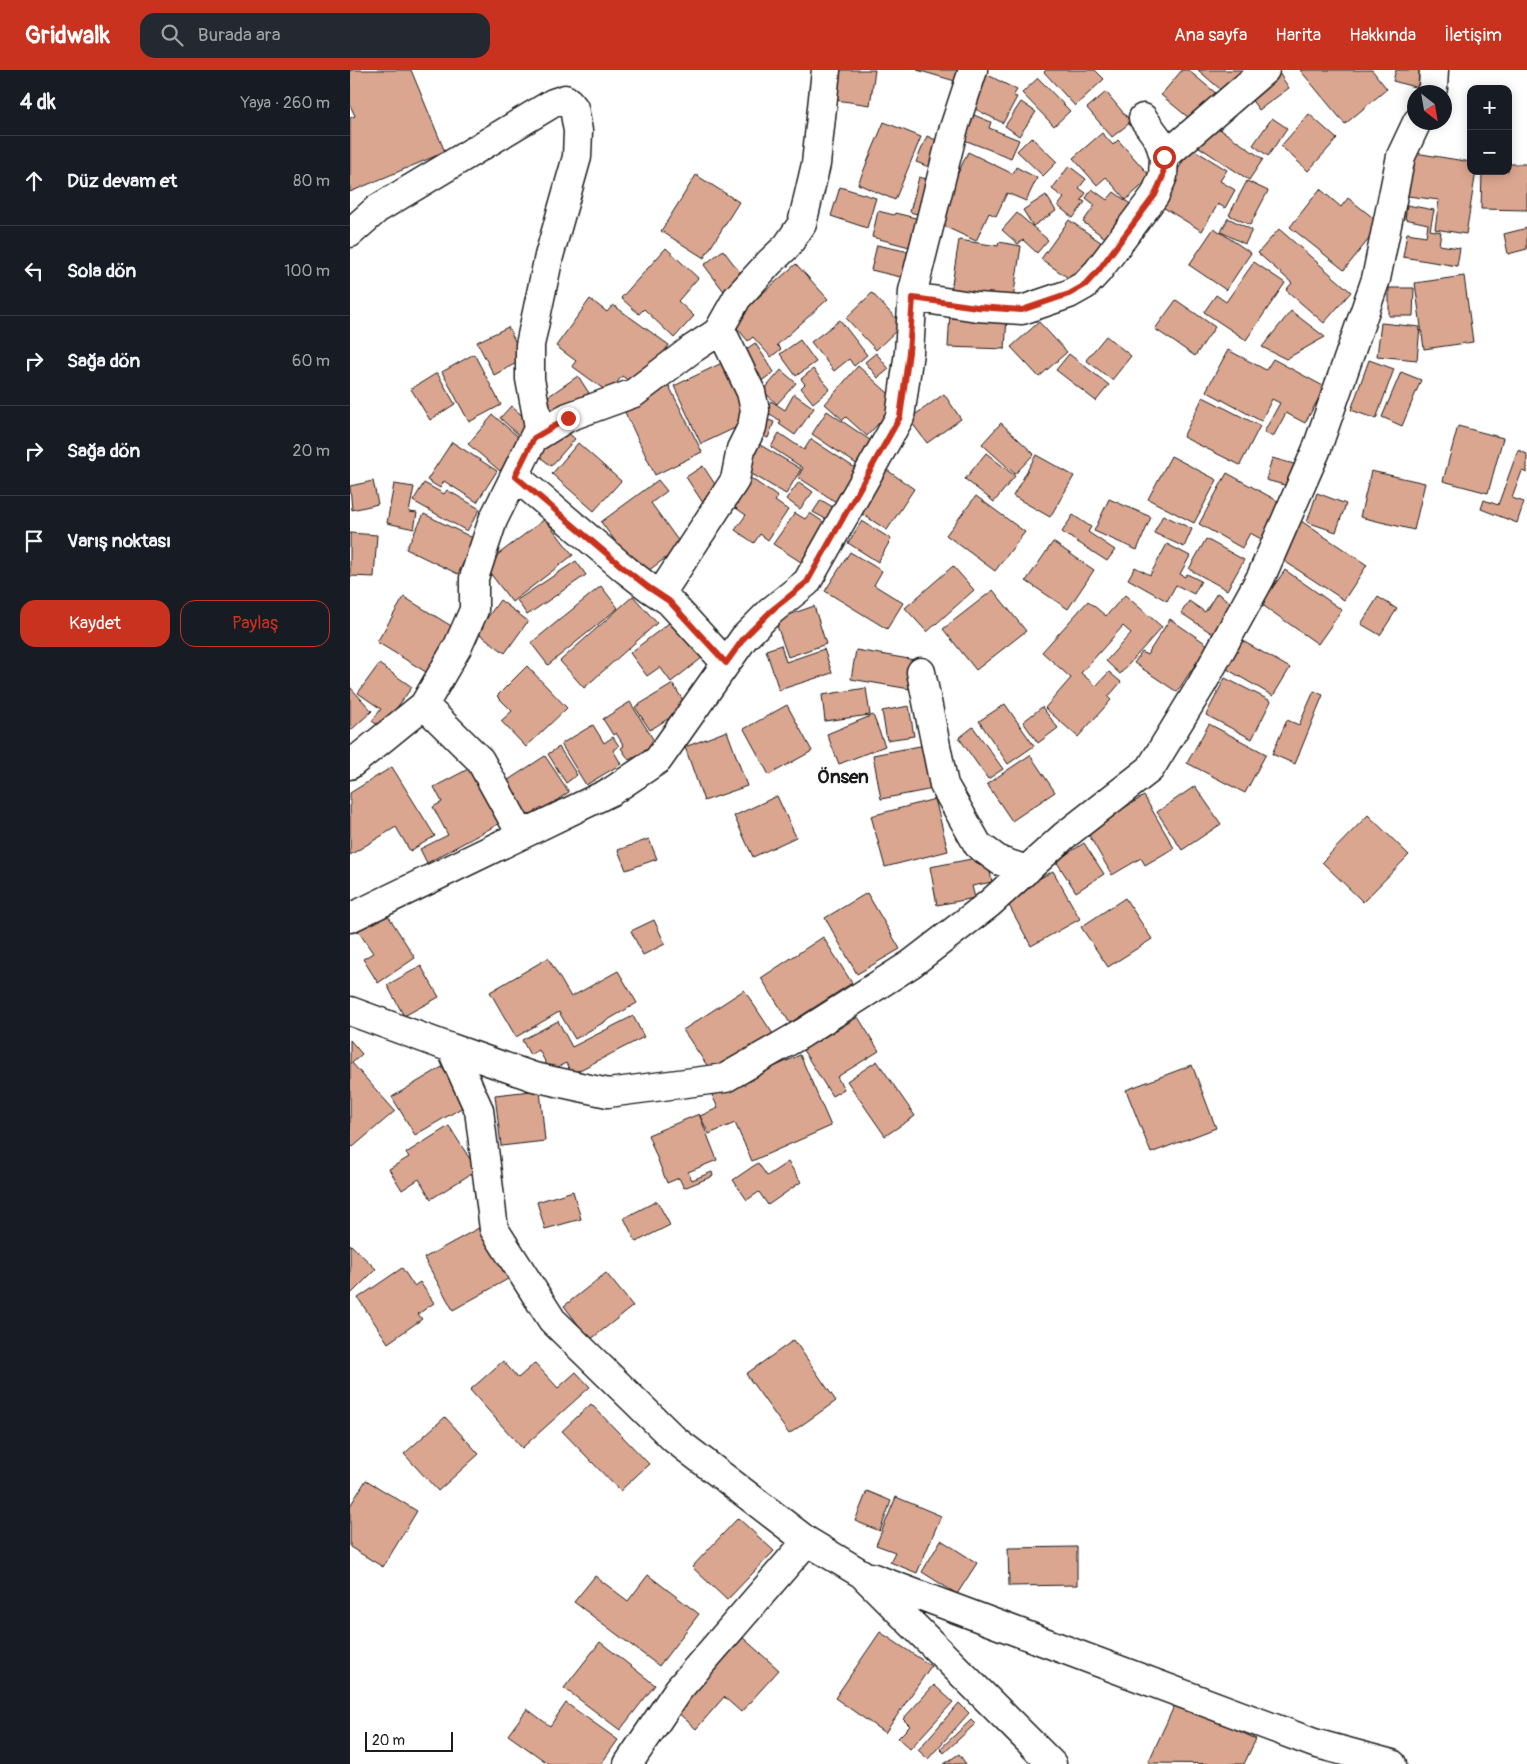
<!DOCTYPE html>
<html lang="tr">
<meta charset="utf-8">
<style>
:root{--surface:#171b24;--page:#242831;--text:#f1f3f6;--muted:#9ea1a6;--line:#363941;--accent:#c8321e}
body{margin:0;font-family:Pangolin,sans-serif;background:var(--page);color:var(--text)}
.controls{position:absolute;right:15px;top:15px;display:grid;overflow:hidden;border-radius:10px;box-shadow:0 2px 12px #0003}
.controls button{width:45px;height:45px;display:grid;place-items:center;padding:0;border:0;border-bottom:1px solid var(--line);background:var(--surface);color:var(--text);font:25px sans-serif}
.compass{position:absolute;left:1057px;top:15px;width:45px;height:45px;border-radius:50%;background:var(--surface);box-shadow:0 2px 12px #0003;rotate:149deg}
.scale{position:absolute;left:15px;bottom:12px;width:88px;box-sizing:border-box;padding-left:5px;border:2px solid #1c1c1c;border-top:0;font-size:14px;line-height:18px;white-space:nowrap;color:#1c1c1c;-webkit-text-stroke:4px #fff;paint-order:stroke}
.stop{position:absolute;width:15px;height:15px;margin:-11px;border:4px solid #c8321e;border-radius:50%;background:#fff}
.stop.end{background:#c8321e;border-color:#fff;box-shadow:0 1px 5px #0008}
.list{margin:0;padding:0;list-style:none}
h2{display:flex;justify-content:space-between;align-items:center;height:65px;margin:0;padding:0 20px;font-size:21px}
h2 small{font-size:16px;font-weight:400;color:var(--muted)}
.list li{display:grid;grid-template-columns:32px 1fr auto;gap:15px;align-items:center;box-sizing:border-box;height:90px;padding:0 20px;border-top:1px solid var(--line)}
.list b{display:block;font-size:19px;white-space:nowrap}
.list em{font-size:16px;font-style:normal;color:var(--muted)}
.actions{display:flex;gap:10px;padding:15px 20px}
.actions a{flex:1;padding:11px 0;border:1px solid var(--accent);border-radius:15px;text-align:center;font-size:18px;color:var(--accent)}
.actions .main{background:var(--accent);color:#fff}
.icon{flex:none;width:28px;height:28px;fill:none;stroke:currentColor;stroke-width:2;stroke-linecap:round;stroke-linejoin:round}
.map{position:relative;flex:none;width:1177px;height:1694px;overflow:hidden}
header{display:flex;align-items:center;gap:30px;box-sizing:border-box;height:70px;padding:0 25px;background:var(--accent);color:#fff}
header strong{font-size:24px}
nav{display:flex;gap:28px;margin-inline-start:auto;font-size:18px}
.search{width:350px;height:45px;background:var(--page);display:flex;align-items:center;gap:12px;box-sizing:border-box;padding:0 18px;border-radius:15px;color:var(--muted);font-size:19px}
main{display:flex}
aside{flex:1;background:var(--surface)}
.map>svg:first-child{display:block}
</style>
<header>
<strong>Gridwalk</strong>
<div class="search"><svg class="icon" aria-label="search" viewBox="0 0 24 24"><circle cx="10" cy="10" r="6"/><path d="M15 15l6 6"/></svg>Burada ara</div>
<nav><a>Ana sayfa</a><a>Harita</a><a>Hakkında</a><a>İletişim</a></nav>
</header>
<main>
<aside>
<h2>4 dk<small>Yaya · 260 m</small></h2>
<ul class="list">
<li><svg class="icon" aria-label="ahead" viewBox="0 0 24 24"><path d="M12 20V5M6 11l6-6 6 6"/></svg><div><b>Düz devam et</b></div><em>80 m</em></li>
<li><svg class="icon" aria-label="left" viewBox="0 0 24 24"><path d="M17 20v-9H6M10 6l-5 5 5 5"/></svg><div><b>Sola dön</b></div><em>100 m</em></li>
<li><svg class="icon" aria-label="right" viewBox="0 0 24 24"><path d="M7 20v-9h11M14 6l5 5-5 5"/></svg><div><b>Sağa dön</b></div><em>60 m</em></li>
<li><svg class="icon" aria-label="right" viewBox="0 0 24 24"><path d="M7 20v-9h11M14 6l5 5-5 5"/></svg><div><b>Sağa dön</b></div><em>20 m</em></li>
<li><svg class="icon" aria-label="arrive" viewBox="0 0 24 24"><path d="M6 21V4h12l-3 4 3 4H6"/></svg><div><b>Varış noktası</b></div></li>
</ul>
<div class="actions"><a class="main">Kaydet</a><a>Paylaş</a></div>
</aside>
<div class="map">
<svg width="1177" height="1694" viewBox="0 0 1177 1694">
<rect width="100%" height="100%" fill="#fff"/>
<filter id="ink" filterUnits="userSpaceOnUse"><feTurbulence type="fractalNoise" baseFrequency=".02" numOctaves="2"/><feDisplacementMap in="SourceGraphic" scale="10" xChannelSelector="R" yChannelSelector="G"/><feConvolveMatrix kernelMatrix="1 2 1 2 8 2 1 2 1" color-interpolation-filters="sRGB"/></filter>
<g filter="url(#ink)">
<!-- building -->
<path fill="#dba690" stroke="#1c1c1c" d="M0 0H61L95 82 0 122V48L5 46 0 35Z
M490 0H525L520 35 486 30Z
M567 0H608L605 11Z
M696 0H745L754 9 725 36 694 2Z
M832 0H838L868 25 845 53 811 25Z
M848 0H899L877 25Z
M927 0 939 18 909 40 895 21Z
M950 0H1022L1037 19 995 54Z
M1046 0H1073L1068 18 1043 11Z
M636 4 667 20 663 26 667 27 653 53 619 36Z
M688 8 720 41 704 56 672 23Z
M756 22 781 52 762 67 737 38Z
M671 32 686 42 669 66 655 56Z
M619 43 641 52 639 58 669 70 661 88 609 68Z
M959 44 987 69 958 101 931 76Z
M922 48 937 58 918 86 903 75Z
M534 52 571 67 545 130 508 114Z
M861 53 913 89 899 110 846 75Z
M752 63 763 75 768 70 801 107 776 130 756 107 747 115 723 88Z
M577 66 595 74 584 99 566 92Z
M681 67 707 92 693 106 667 81Z
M841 78 877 100 870 111 885 120 875 138 868 134 852 161 811 136 815 121Z
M618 82 663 104 666 97 687 108 676 131 657 123 646 146 639 143 626 171 585 152Z
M1065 83 1121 92V101H1126L1116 164 1085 159 1089 130 1058 126Z
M1158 94H1177V140L1131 139 1132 101H1158Z
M719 96 736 109 729 118 736 123 731 130 735 132 723 148 708 136 714 128 702 119Z
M346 105 389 132 354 188 311 161Z
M569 107 584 111 574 146 560 142Z
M897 111 918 121 900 155 879 145Z
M490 117 526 128 517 158 481 146Z
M742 119 757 130 764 122 783 136 758 170 733 152 745 135 736 128Z
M970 119 991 137 998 128 1031 154 994 200 940 157Z
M696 125 706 141 683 156 673 140Z
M1057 135 1084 140 1080 160 1091 162 1089 175 1110 178 1107 196 1053 187 1057 163 1076 166 1078 154 1055 149Z
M528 141 544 145 545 143 574 150 567 179 522 167Z
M667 143 698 170 687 183 673 170 668 174 652 160Z
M878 148 902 160 895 174 871 162Z
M719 150 752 173 724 212 691 189Z
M864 158 901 183 876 220 839 195Z
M1177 158V179L1158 184 1154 164Z
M929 159 1001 222 974 253 936 220 942 213 908 183Z
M609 170 648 176 649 172 671 176 662 236 600 227Z
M527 175 569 184 563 210 521 200Z
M316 178 348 208 328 231 344 246 324 268 294 239 289 244 271 228Z
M373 180 395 209 376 224 354 195Z
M904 192 935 213 896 270 854 242 866 225 876 232Z
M446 194 478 229 427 275 431 279 421 287 403 267 398 271 381 251Z
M1114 206 1123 272 1074 279 1065 213Z
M1039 218H1064L1063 246H1039Z
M522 223 552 255 526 280 496 248Z
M240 229 257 242 263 235 319 275 288 317 272 306 259 323 222 296 226 291 206 276Z
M826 230 865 257 845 286 805 259Z
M941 241 975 267 936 289 912 277Z
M600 243 657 246 655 279 598 277Z
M490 250 517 285 504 296 499 289 484 301 461 272Z
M689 252 717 282 689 307 661 277Z
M1031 253 1070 257 1067 290 1027 286Z
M158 257 174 289 144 305 127 272Z
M756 266 781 286 762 310 736 290Z
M450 270 466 292 446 306 430 284Z
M405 273 424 302 407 314 388 285Z
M878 280 916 300 923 289 975 317 955 353 936 343 923 367 914 362 930 333 922 329 911 351 856 321Z
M526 283 539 299 528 308 515 292Z
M124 284 151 335 119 352 92 302Z
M719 284 759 315 746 331 706 300Z
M1019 290 1044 299 1026 349 1001 340Z
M374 292 402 350 351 374 324 316Z
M508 296 548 332 517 366 496 347 493 350 475 334Z
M463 299 480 319 463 333 451 318 455 314 451 309Z
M431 300 446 313 427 334 413 321Z
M1051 302 1071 310 1052 356 1032 347Z
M87 303 105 334 80 350 61 319Z
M228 306 239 323 205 347 193 330Z
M318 314 352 382 305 405 272 336Z
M444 324 464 338 445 365 429 354 431 351 415 341 421 331 435 340Z
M594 324 611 349 577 373 559 349Z
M853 327 910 356 890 395 833 367Z
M161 336 183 355 172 368 150 348Z
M477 341 523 372 508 395 462 364Z
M143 345 174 372 150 401 118 374Z
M411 347 424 352 418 368 405 363Z
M651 353 684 384 665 404 632 374Z
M1108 356 1153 368 1138 423 1093 411Z
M213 358 225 369 201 396 188 385Z
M429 363 454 380 461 369 508 400 486 432 448 407 453 398 421 377Z
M102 372 147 401 127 432 94 411 90 418 77 410Z
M405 372 451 399 436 424 390 397Z
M228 373 271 411 244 441 202 404Z
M1168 380 1177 384V403L1172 401 1162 428 1174 432 1167 453 1131 439 1134 430 1148 435Z
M636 383 665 406 644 432 615 409Z
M686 385 724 406 700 447 663 426Z
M821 386 867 410 844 453 798 429Z
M922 388 944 394 938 416 916 410Z
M353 396 370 422 353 433 336 407Z
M537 400 564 419 537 460 509 442Z
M1021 401 1075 413 1064 460 1010 447Z
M877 403 935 435 915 471 900 463 892 478 849 454Z
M399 407 428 427 425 431 438 440 418 470 410 464 404 473 385 460 396 445 380 434Z
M308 410 317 421 301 433 332 476 291 506 251 452Z
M23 411 28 434 2 440 0 416Z
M449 412 463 422 450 439 436 429Z
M74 413 94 424 97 420 130 439 117 461 63 431Z
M44 414 64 417 59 442 67 443 64 459 37 453Z
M967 423 996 434 986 462 957 452Z
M626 426 675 462 645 501 596 465Z
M759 429 801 447 787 480 744 461Z
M471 430 488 440 481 452 463 442Z
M445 443 455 449 460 443 482 458 457 496 423 474Z
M74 444 125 469 108 504 56 479Z
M723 445 741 457 738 462 765 480 757 491 712 462Z
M813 445 842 459 834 477 804 463Z
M195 449 223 485 162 532 134 495Z
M948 449 1017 495 994 530 925 485Z
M512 451 541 469 528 492 498 473Z
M0 463 27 465 24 507 0 506Z
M856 469 894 490 877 520 839 499Z
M703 472 744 500 718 539 676 511Z
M817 474 840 486 830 504 835 507 837 504 851 511 844 524 826 515 817 531 778 509 785 497 800 505Z
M500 482 532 501 524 515 553 533 537 559 475 521Z
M226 491 236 505 177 545 167 530Z
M603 496 624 520 577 562 555 538Z
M935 500 992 540 968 574 911 534Z
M251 516 268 538 198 595 181 573Z
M643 520 676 561 626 600 593 559Z
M867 523 883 534 863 564 831 543 839 531 855 542Z
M775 525 812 557 770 604 756 591 781 563 773 556 731 603 746 616 759 602 771 612 758 627 761 630 728 667 695 638 721 608 692 582 738 531 756 546Z
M283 526 307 553 234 618 210 591Z
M54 527 103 557 76 602 27 572Z
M1028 527 1047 539 1030 565 1011 554Z
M150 530 178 551 155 583 127 562Z
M464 536 476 574 438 587 425 550Z
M328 546 357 584 321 612 310 597 297 606 280 583Z
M820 549 858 575 827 622 784 593 792 582 797 585Z
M891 570 940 598 923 626 875 598Z
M431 575 436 592 474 579 482 603 429 620 416 580Z
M506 580 565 590 560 619 501 609Z
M29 594 62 617 32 658 22 651 31 639 8 623Z
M177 596 217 638 176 677 151 651 162 641 147 626Z
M875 608 921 631 902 669 856 645Z
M323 614 337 637 300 660 285 637Z
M0 617 22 641 0 661Z
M516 618 520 645 475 651 472 625Z
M964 621 973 625 945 694 922 684 937 650 949 655Z
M280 632 306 674 279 690 271 678 274 676 266 663 263 665 253 649Z
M655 634 684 676 658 694 629 651Z
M437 635 462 681 419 705 394 659Z
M559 636 564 666 537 670 532 641Z
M692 637 708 658 688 673 673 652Z
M523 645 535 676 489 694 477 664Z
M859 654 916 684 895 723 837 693Z
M243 655 254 673 263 667 269 676 263 680 271 694 236 715 211 674Z
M623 657 653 699 638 709 609 668Z
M377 661 397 716 354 731 335 677Z
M575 675 583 719 531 729 523 685Z
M209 677 227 705 216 713 198 684Z
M680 685 705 722 662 751 637 714Z
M195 686 219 722 176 751 152 714Z
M124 696 154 751 77 793 70 779 98 765 83 737 92 732 84 717Z
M42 697 85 766 60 781 46 757 0 785V723Z
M845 716 871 754 832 780 807 742Z
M427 726 446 767 403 787 384 746Z
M794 726 824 778 795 795 791 788 762 805 736 760Z
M585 729 598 781 535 797 521 746Z
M1018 745 1059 785 1013 832 972 792Z
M299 769 307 789 276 800 268 780Z
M734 773 754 804 726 822 706 791Z
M637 786 642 812 622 816 625 828 587 835 580 797Z
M703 801 730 849 681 876 655 828Z
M517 823 550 879 507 904 475 848Z
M775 828 802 869 758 897 731 857Z
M32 836 65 888 28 913 13 889 23 883 4 855Z
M304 850 315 874 293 885 281 861Z
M473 867 502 913 440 953 411 908Z
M198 888 221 927 268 901 287 933 225 969 209 942 166 967 140 922Z
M71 896 89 927 54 946 37 915Z
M394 920 423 964 363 1004 333 960Z
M283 946 294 967 222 1004 216 993 200 1001 189 980 180 985 172 970 208 951 222 977Z
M508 947 529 981 487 1007 494 1019 482 1026 453 980Z
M0 970 12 984 2 993 45 1041 3 1077 0 1074Z
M450 985 481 1056 402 1091 385 1053 359 1064 350 1046 368 1038 362 1025Z
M527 991 565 1046 535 1066 497 1011Z
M842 995 866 1058 801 1083 776 1020Z
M92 997 115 1036 65 1065 42 1027Z
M190 1020 195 1071 151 1076 145 1025Z
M349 1044 367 1090 338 1102 342 1110 362 1102 363 1106 334 1118 329 1108 317 1113 298 1065Z
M99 1056 127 1100 81 1129 69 1109 52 1120 39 1099 59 1087 56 1083Z
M438 1092 451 1112 418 1135 409 1122 397 1130 383 1110 408 1093 417 1106Z
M223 1121 231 1149 195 1159 187 1132Z
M307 1131 320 1155 286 1172 274 1148Z
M136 1154 165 1205 103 1240 74 1188Z
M0 1174 26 1199 0 1225Z
M52 1198 64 1216 70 1212 84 1233 68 1244 72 1249 38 1273 8 1228Z
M256 1203 283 1236 240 1270 214 1236Z
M444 1270 486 1331 439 1364 396 1304Z
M153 1291 168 1308 185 1293 208 1318 226 1302 240 1317 172 1378 120 1320Z
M241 1334 299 1394 270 1421 212 1361Z
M95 1347 129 1384 88 1421 54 1384Z
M16 1410 67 1441 33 1497 0 1477V1436Z
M517 1421 541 1431 530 1461 505 1451Z
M546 1427 591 1446 567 1503 540 1492 545 1482 526 1475Z
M388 1448 424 1481 377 1530 342 1497Z
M591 1470 627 1493 607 1524 572 1502Z
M727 1477V1515L659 1516 658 1478Z
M298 1505 349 1544 309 1596 224 1532 245 1506 278 1531Z
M530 1562 581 1596 535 1663 485 1628Z
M391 1566 429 1600 391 1642 374 1627 346 1659 325 1640Z
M250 1572 305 1615 270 1660 214 1618Z
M584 1615 603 1632 560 1679 548 1668 560 1656 553 1649Z
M826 1632 906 1669 894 1694 798 1693Z
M216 1633 268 1670 251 1694H199L158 1665 177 1639 200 1656Z
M609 1633 619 1643 578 1689 568 1680Z
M621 1650 625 1654 594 1683 590 1679Z
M609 1684 616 1694H594Z"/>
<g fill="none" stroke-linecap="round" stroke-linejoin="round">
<defs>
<path id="minor" d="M1081 22 1083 18 1084 0
M814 87 915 0
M0 163 27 139 203 33 215 29 219 32 224 38 228 61 227 87 199 186 180 275V309L189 357 143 450 124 508V540L108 576 74 635 0 695
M563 227 627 237 672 240 719 224 735 215 748 201 805 125 813 106 814 87 809 70 793 48
M184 368 218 347 284 323 342 279 371 260
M165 406 276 500 298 517 319 531 376 593
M310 525 385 410 391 379 402 357 405 340 401 322 370 258 387 228 419 193 437 176 452 154 466 94 476 0
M571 602 594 715 628 775 650 791 677 800
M74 635 130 690 171 764
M0 848 262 721 308 690 394 568 421 541 457 512 550 347 559 282 563 221 603 61 623 0
M0 941 101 978 129 1040 144 1159 202 1250 324 1369 457 1471 512 1504 702 1694
M101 978 184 1007 258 1023 375 1008 453 963 561 894 639 834 714 766 800 699 852 614 911 507 966 381 1026 209 1051 86 1067 52
M521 1507 964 1673 1042 1694
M278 1694 328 1620 457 1471"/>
</defs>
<!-- minor casing -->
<use href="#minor" stroke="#1c1c1c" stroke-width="31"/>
<!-- minor -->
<use href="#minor" stroke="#fff" stroke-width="28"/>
</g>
</g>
<g fill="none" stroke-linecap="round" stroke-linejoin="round" filter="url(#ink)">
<!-- route -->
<path stroke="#c8321e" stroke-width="6" d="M218 348 184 368 165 406 276 500 298 517 319 531 376 593 394 568 421 541 457 512 550 347 559 282 563 228 627 237 672 240 719 224 735 215 748 201 805 125 813 106 814 87"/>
</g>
<g text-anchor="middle" stroke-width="4.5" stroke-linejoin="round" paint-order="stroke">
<!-- quarter labels -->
<g font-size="19" font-weight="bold" fill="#1c1c1c" stroke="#fff">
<text x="493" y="713">Önsen</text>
</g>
</g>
</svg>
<div class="controls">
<button>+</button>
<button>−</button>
</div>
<svg class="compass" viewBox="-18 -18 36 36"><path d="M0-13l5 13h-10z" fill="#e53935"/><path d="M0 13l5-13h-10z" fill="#9ea1a6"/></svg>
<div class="scale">20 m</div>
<div class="stop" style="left:814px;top:87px"></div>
<div class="stop end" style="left:218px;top:348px"></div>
</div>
</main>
